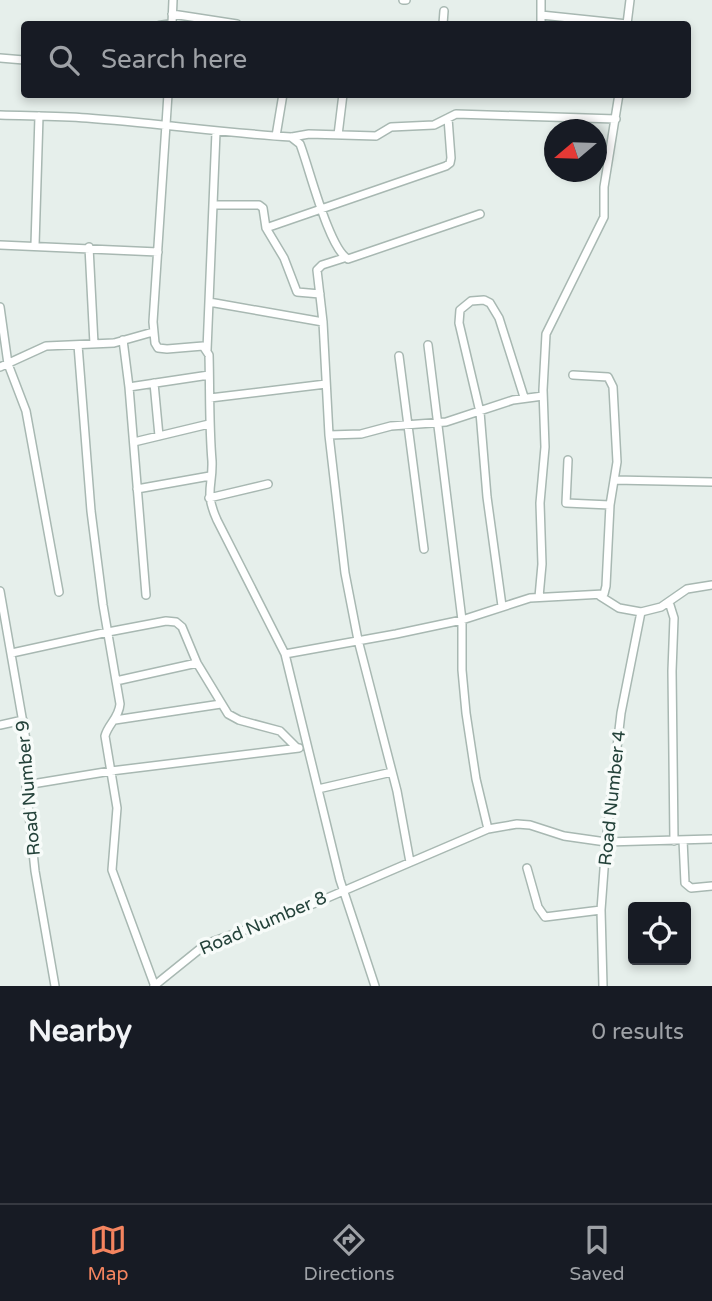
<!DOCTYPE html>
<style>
:root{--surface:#171b24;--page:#20242c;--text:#f1f3f6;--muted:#9ea1a6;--line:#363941;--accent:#f4845f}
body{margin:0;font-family:"Varela Round",sans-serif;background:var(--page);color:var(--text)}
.controls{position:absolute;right:21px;bottom:21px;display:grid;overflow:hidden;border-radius:7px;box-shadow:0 4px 10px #0003}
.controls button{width:63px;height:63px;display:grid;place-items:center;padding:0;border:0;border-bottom:2px solid var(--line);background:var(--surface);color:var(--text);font:35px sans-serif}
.compass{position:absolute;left:544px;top:119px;width:63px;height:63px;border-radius:50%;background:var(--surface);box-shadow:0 4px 10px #0003;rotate:251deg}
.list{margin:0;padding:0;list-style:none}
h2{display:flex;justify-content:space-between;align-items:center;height:91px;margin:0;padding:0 28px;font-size:30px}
h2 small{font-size:23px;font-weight:400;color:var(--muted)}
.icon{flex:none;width:38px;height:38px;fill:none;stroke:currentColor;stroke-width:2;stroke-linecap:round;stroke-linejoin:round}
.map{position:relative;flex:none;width:712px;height:986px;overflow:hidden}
.search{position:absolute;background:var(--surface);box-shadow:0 4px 10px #0003;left:21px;right:21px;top:21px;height:77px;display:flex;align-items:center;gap:18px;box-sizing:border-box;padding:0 24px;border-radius:7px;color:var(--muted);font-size:26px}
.sheet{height:217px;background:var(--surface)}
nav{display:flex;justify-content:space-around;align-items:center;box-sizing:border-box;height:98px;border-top:2px solid var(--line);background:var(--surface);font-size:19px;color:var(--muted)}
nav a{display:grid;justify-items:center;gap:4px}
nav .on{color:var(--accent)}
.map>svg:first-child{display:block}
</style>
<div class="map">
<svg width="712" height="986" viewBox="0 0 712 986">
<rect width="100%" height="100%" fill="#e6efeb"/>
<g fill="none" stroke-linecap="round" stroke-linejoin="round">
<defs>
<path id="lane" d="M159 24 172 22"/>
<path id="street" d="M403 0H406
M541 0V24
M172 14 237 24
M541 15 627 24
M172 24 173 0
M443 24 444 11
M627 24 630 0
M0 58 24 60
M168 94 153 322 155 343 158 348 167 349 203 346 209 355C210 391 209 426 212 461 213 487 204 491 217 520L285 654 340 880 375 986
M0 115C29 116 58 116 87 118 155 123 223 133 291 137L300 144C309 167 329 249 348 259L480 214
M338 135 343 94
M276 136 283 94
M292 137 309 134 376 136 391 127 434 125 456 114 616 119
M213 205H259L263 208 266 228 284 258 297 292 320 294
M266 228 446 166 450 163 451 158 448 118
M0 245 158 252
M35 245 39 116
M89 247 94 344
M344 258 322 265 317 270 323 322 329 435 345 573 358 640 397 791 410 862
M209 302 323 322
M0 307 8 364 26 411 59 592
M123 340 129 387 146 595
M78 345 91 511 103 605 120 704C119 718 108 724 105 736L117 808 112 870 154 984
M428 345 462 620V670L466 713 476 779 488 829
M207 350 216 132
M399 356 424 549
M0 367 46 346 114 343 153 332
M154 383 159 436
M129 387 209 375
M210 398 326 384
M329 435 361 434 391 426 446 422 513 400 543 396
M134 442 209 424
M568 460 566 503 610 505
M614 480 712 482
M137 489 210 476
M209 498 268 484
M0 591 26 740V785L35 871 55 986
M600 596 619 608 641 612 661 607 687 589 712 585
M539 597 542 564 540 503 545 447 543 390 546 334 604 217V187L619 94
M669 602 674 618 672 671 674 841
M502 606 487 497 480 412 459 323 460 310 471 301 484 300 490 303 499 318 524 397
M12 653 108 632 166 621 176 622 182 627 197 663 228 714 239 720 280 731 297 748
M285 654 396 634 462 620 530 598 604 594 606 586 610 505 617 462 613 387 608 377 573 375
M116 681 197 663
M115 720 221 704
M0 725 23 720
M26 785 111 771 299 748
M318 789 392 772
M683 840 685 883 691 888 712 886
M527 868 538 907 545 917 601 910
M154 986 206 944 292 913 488 829 517 824 530 825 564 836 606 842 712 839
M603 986 601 910 606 842 621 713 641 612"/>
</defs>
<!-- lane casing -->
<use href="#lane" stroke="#a8b8b2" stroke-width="7"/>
<!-- street casing -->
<use href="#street" stroke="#a8b8b2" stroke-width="10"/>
<!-- lane -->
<use href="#lane" stroke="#fff" stroke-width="3.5"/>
<!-- street -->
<use href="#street" stroke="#fff" stroke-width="7"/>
</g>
<g text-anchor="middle" stroke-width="7" stroke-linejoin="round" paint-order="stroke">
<!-- street labels -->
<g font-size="18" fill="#24423a" stroke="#f7fbf9">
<text transform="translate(28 788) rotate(-95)" y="6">Road Number 9</text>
<text transform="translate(612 798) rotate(-84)" y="6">Road Number 4</text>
<text transform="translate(263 923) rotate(-23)" y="6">Road Number 8</text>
</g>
</g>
</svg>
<div class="controls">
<button><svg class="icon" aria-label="locate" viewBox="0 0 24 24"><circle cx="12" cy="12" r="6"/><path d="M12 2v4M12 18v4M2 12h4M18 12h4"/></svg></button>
</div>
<svg class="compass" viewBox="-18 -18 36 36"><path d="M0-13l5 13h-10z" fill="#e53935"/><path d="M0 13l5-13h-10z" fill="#9ea1a6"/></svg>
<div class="search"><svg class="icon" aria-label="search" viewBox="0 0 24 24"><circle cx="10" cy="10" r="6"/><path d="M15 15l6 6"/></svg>Search here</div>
</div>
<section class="sheet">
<h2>Nearby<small>0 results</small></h2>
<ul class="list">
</ul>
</section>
<nav>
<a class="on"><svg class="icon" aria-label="map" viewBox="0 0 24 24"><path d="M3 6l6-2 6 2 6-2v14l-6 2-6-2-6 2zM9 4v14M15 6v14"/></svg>Map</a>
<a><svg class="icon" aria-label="directions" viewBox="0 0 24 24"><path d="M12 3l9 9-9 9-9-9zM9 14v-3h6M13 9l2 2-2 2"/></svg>Directions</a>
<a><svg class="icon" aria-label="saved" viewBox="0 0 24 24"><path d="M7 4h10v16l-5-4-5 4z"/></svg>Saved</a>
</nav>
